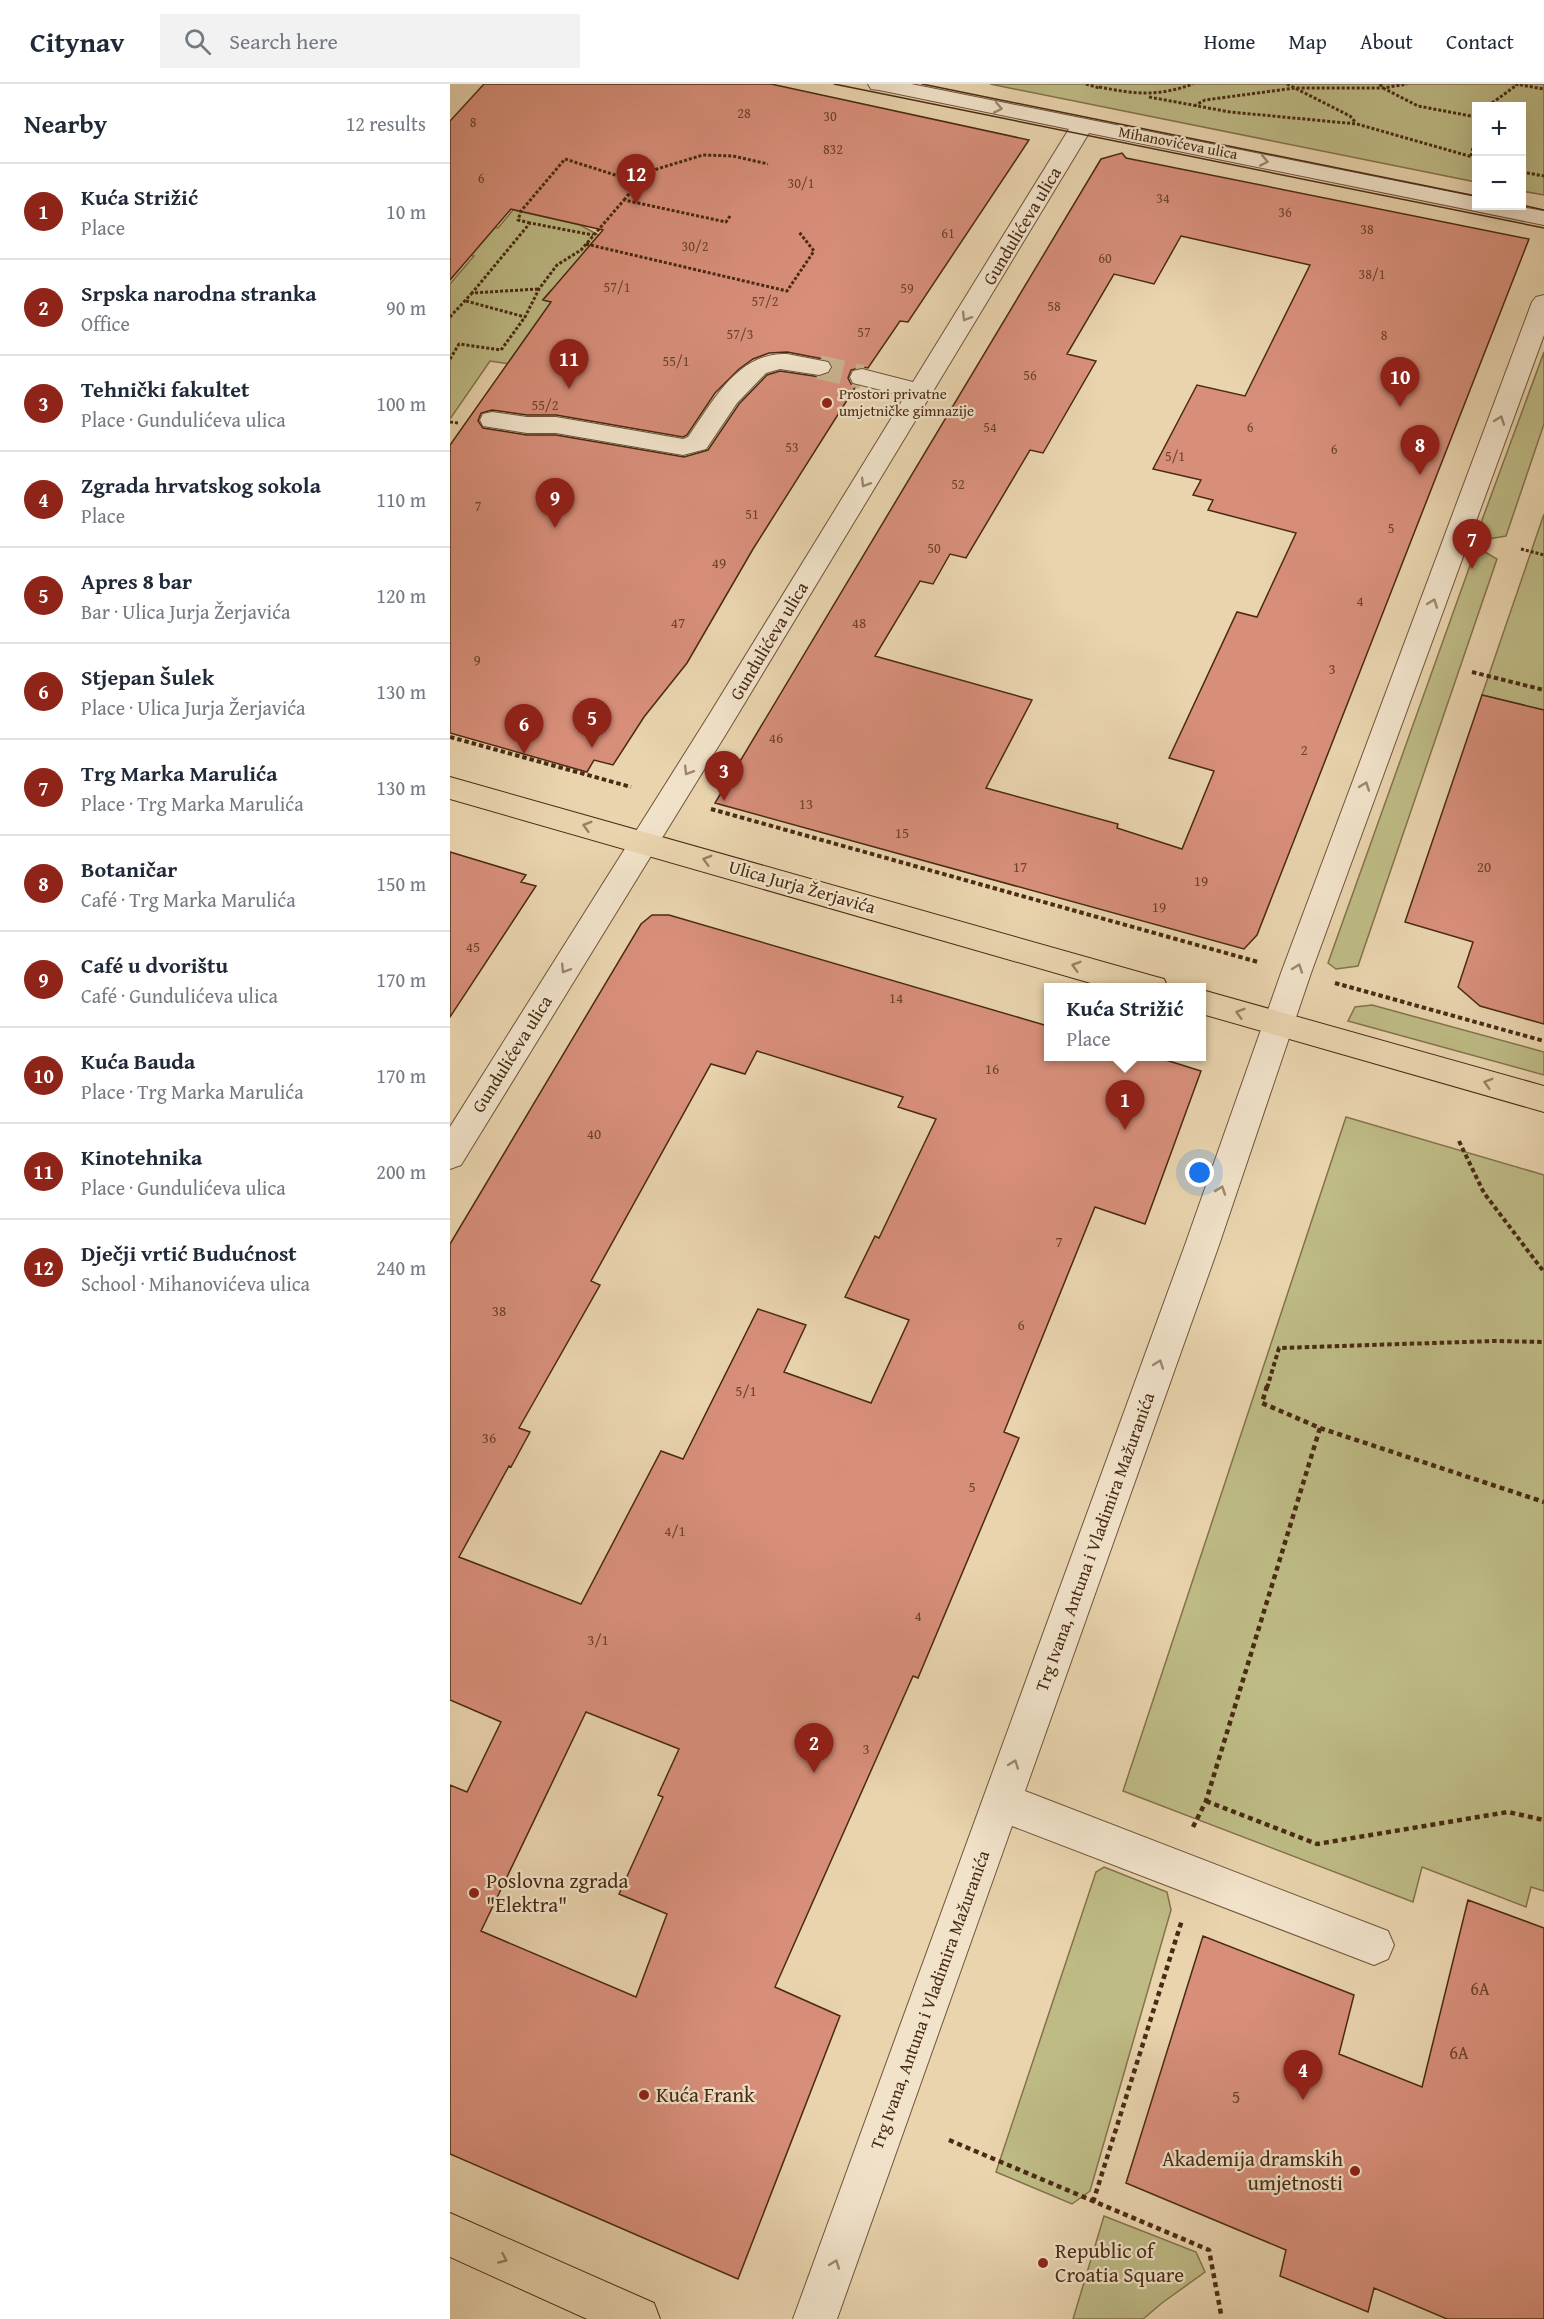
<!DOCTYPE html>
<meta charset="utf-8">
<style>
:root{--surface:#fff;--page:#f2f2f3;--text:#1f2937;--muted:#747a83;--line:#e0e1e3;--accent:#8f2418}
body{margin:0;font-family:"Gentium Book Plus",serif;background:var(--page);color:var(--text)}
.controls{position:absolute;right:18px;top:18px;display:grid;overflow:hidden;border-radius:0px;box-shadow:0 6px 24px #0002}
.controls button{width:54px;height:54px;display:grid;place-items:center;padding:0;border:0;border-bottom:2px solid var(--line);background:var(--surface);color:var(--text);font:30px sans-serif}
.you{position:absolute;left:750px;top:1089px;width:21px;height:21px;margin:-15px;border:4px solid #fff;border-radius:50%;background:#1a73e8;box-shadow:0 0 0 9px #1a73e833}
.badge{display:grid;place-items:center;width:39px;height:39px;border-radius:50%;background:var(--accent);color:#fff;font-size:20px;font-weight:700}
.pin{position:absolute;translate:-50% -50px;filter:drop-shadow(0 2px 3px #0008)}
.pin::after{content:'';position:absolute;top:32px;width:21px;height:18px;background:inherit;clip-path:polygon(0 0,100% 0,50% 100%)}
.popup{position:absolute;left:594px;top:899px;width:162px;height:78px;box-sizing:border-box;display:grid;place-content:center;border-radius:0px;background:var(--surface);filter:drop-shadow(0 2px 4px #0005);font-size:20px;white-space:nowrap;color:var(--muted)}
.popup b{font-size:22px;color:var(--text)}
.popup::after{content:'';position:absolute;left:50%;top:100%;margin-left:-12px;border:12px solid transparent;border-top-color:var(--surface)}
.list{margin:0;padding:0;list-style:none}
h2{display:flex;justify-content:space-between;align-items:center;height:78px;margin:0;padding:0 24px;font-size:26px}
h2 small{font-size:20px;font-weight:400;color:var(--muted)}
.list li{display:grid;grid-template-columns:39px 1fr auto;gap:18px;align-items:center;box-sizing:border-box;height:96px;padding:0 24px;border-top:2px solid var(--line)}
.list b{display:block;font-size:22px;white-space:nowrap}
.list p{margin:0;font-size:20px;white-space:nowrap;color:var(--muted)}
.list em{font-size:20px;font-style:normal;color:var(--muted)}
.icon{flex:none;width:33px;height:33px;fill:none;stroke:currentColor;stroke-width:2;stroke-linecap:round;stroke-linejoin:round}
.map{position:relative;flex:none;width:1094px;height:2235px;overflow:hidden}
header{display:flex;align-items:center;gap:36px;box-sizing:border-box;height:84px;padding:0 30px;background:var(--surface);border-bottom:2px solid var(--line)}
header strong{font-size:28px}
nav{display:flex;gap:33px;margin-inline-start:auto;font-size:21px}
.search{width:420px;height:54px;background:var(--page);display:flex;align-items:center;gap:15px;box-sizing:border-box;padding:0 21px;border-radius:0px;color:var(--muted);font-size:22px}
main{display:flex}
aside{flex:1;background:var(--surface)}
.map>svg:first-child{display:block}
</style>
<header>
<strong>Citynav</strong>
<div class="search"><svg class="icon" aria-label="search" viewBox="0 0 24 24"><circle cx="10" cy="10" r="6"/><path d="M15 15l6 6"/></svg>Search here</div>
<nav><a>Home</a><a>Map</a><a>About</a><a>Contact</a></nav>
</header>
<main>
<aside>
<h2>Nearby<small>12 results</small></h2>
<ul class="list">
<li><span class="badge">1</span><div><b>Kuća Strižić</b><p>Place</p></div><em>10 m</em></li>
<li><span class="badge">2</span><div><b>Srpska narodna stranka</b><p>Office</p></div><em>90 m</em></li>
<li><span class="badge">3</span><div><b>Tehnički fakultet</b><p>Place · Gundulićeva ulica</p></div><em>100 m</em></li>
<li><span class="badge">4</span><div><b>Zgrada hrvatskog sokola</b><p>Place</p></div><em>110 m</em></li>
<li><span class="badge">5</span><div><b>Apres 8 bar</b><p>Bar · Ulica Jurja Žerjavića</p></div><em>120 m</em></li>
<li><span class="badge">6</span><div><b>Stjepan Šulek</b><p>Place · Ulica Jurja Žerjavića</p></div><em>130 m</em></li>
<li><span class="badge">7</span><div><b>Trg Marka Marulića</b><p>Place · Trg Marka Marulića</p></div><em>130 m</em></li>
<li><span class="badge">8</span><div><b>Botaničar</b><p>Café · Trg Marka Marulića</p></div><em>150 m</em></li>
<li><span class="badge">9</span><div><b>Café u dvorištu</b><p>Café · Gundulićeva ulica</p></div><em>170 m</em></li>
<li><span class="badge">10</span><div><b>Kuća Bauda</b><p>Place · Trg Marka Marulića</p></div><em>170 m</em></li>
<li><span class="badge">11</span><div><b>Kinotehnika</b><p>Place · Gundulićeva ulica</p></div><em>200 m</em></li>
<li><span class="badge">12</span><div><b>Dječji vrtić Budućnost</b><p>School · Mihanovićeva ulica</p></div><em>240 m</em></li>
</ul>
</aside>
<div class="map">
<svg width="1094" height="2235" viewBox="0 0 1094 2235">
<rect width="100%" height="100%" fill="#e9d4ae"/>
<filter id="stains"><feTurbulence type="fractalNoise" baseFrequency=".00333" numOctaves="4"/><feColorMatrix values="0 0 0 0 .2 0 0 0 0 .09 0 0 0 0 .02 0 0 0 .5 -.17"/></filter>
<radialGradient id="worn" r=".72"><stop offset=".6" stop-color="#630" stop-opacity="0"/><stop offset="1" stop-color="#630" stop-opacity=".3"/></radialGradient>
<!-- green -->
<path fill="#bebb85" stroke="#84724c" stroke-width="1.5" d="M540 0H1094V111L1072 107V22H1026V98Z
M63 126 130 141 165 160 135 215 101 206 93 215 161 231 123 289 40 277 0 335V200L24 172 7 168 33 140 48 144Z
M1094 268V340L1056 452 1038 455 1028 447Z
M1094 430V626L1032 611Z
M1035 468 1047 475 908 882 886 885 878 879 1023 473Z
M922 921 1094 968V991L898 937 905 923Z
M896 1033 1094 1091V1807L1081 1803 1076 1823 972 1783 963 1818 673 1707Z
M654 1783 717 1808 721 1826 640 2107 622 2120 546 2088 646 1788Z
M654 2132 746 2168 755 2188 712 2219 693 2235H623Z"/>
<!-- building -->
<path fill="#d88f7a" stroke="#492a13" stroke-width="1.5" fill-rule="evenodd" d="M34 0H321L579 56 458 238 450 237 418 284 412 283 401 286 398 294 401 300 406 302 303 465 237 579 194 633 163 681 144 676 137 688 0 649V361L101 218 93 216 153 146 61 125 0 196V37ZM337 268 378 276 383 284 379 290 370 293 330 287 317 291 289 320 258 366 234 373 106 351H77L33 344 28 337 31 329 42 326 77 331H106L233 353 237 351 265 309 289 285 303 275 319 269Z
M672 69 676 74 1079 155 807 851 794 865 265 719 651 75ZM731 152 860 181 795 312 747 301 703 385 751 396 743 411 763 416 758 426 846 449 807 533 787 528 719 674 764 687 732 765 667 744 668 740 536 704 582 616 425 572 470 497 483 500 500 470 516 474 580 366 593 369 646 277 617 270 664 190 704 200Z
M1032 611 1094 626V940L1030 922 1008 903 1023 858 955 838Z
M0 768 76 791 71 798 86 802 0 933Z
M202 831H219L598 942V972H703L751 987 695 1140 645 1123 554 1348 569 1354 468 1594 463 1592 325 1903 390 1932 288 2195 0 2070V1701L17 1708 51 1638 0 1616V1160L191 840ZM307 967 453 1013 448 1023 486 1035 429 1154 425 1152 395 1213 459 1236 421 1319 334 1288 356 1241 308 1225 233 1375 211 1367 131 1520 9 1473 59 1382 61 1383 80 1348 69 1344 150 1201 141 1197 261 980 295 990ZM136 1628 229 1665 208 1711 213 1713 169 1810 217 1830 186 1913 31 1847Z
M1018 1816 1094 1844V2235H997L924 2204 918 2228 830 2192 836 2166 676 2099 753 1852 904 1911 889 1970 972 2003Z"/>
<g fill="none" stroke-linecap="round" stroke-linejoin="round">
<!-- minor-tunnel -->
<path stroke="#c9b28f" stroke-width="24" stroke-dasharray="24 12" stroke-linecap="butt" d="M369 283 412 293"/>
<defs>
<path id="minor" d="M418 0H461L1026 113V122H1065L1094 127V141L639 49 279 645 11 1081 0 1085V1043L259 631 455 312 403 299 400 293 403 287 412 285 463 298 619 45 429 6 421 5Z
M1094 211V251L861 889 769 1161 575 1707 938 1847 944 1861 938 1875 924 1881 562 1742 387 2235H343L735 1161 831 889 1082 218 1086 213Z
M337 270 378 278 381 283 378 288 369 291 330 285 316 289 287 319 256 365 233 371 106 349H77L33 342 30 336 33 330 42 328 77 333H106L233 355 238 353C263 318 287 268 337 270Z"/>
<path id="major" d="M0 693 703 892 714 895 718 904H658L0 715Z
M752 906 1094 1002V1028L752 930Z
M0 2129 204 2219 210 2235H137L0 2173Z"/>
</defs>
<!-- minor casing -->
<use href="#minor" stroke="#71543a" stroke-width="2"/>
<!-- major casing -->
<use href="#major" stroke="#492a13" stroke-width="2"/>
<!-- path-far2 -->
<path stroke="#492a13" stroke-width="3" stroke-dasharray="3 2" stroke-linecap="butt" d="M636 0 649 4
M837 0 900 32 906 39
M930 0 933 4 968 22 1026 33
M1065 0 1094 5
M649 3C685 10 707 13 743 0
M699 13 780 28 907 40 1026 74
M744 22 755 16 845 4H933L957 0
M1038 22 1068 0
M1021 72 1026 51
M1072 88 1094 92
M174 116 197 88 253 71 283 72 318 80
M80 139 68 136 71 127 115 75 187 98
M136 160 337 207 364 167 349 148
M88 205 22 209 80 139 143 151
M16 217 75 233
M0 233 22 209
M0 275 9 260 51 266 75 233 89 205 107 181 131 166 174 116 276 138 280 132
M0 338 8 339
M1071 465 1094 471"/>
<!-- path-far1 -->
<path stroke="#492a13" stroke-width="4" stroke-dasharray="4.5 3" stroke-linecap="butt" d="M1022 588 1094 606
M0 653 181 703
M261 725 808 878
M885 899 1094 957
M1009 1057 1034 1109 1094 1188
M817 1304 829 1264 1045 1257 1094 1258"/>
<!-- path -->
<path stroke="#492a13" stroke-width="4.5" stroke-dasharray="5 4" stroke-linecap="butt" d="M817 1302 812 1319 870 1344 1094 1418
M756 1717 867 1760 1058 1728 1094 1736
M743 1743 756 1717 870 1344
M499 2056 759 2166 771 2230
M643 2118 732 1836"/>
<!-- minor -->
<use href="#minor" fill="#f1e3ca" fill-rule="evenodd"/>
<!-- major -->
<use href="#major" fill="#e9d4ae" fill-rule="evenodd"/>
<!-- tram -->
<path stroke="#492a13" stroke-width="1.5" d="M384 0 1094 144
M472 0 1026 112
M1072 121 1094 126"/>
</g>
<!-- one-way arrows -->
<defs><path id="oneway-chevron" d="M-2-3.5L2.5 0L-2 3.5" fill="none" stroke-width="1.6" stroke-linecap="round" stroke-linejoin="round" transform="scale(1.5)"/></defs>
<g stroke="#9d866e">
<use href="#oneway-chevron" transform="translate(548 24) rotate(11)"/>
<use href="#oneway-chevron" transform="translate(814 77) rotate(11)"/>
<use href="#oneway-chevron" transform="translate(516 233) rotate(121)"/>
<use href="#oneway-chevron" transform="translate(1050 336) rotate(-70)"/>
<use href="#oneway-chevron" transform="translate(415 399) rotate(121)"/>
<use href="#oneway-chevron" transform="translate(983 519) rotate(-70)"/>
<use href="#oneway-chevron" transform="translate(238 687) rotate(122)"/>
<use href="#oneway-chevron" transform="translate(915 702) rotate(-70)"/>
<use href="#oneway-chevron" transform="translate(848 884) rotate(-70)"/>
<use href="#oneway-chevron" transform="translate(115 885) rotate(122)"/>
<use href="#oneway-chevron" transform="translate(771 1106) rotate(-71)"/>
<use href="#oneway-chevron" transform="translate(709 1280) rotate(-70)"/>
<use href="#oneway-chevron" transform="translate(564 1680) rotate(-70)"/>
<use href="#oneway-chevron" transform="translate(385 2180) rotate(-70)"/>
</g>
<g stroke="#997f60">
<use href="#oneway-chevron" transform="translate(137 742) rotate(-164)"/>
<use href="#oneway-chevron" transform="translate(257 776) rotate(-164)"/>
<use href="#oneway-chevron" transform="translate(626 882) rotate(-164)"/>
<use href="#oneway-chevron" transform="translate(790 929) rotate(-164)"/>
<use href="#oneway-chevron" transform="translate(1038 999) rotate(-164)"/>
<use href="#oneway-chevron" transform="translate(53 2175) rotate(24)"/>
</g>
<!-- markers -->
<g fill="#8f2418" stroke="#f1e3ca" stroke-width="2">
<circle cx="377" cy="319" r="6"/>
<circle cx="24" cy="1809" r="6"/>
<circle cx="194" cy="2011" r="6"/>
<circle cx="905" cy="2087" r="6"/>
<circle cx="593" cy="2179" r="6"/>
</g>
<g text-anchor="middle" stroke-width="4.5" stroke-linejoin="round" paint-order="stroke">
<!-- far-number labels -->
<g font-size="14" fill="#6d432d">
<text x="294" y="34">28</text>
<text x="380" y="37">30</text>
<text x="23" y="43">8</text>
<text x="383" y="70">832</text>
<text x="31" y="99">6</text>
<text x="351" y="104">30/1</text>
<text x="713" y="119">34</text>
<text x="835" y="133">36</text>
<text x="917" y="150">38</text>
<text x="498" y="154">61</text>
<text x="245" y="167">30/2</text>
<text x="655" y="179">60</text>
<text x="922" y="195">38/1</text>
<text x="167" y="208">57/1</text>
<text x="457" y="209">59</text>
<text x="315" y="222">57/2</text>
<text x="604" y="227">58</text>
<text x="414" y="253">57</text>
<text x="290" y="255">57/3</text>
<text x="934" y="256">8</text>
<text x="226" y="282">55/1</text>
<text x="580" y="296">56</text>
<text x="95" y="326">55/2</text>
<text x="540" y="348">54</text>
<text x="800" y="348">6</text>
<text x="342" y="368">53</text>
<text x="884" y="370">6</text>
<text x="725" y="377">5/1</text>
<text x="508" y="405">52</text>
<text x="28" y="427">7</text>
<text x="302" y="435">51</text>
<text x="941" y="449">5</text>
<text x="484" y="469">50</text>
</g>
<!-- far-street labels -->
<g font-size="15" fill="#492a13" stroke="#f1e3ca">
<text transform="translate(728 59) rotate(11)" y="5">Mihanovićeva ulica</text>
</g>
<!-- far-poi labels -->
<g font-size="15" fill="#492a13" stroke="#f1e3ca" text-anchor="start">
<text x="389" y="315">Prostori privatne<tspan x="389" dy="17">umjetničke gimnazije</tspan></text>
</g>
<!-- number labels -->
<g font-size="15" fill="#6d432d">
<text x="269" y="484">49</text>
<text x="910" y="522">4</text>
<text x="228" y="544">47</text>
<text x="409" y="544">48</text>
<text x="27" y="581">9</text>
<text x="882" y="590">3</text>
<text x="326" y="659">46</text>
<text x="854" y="671">2</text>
<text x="356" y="725">13</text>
<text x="452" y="754">15</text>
<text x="570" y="788">17</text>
<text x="1034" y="788">20</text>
<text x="751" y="802">19</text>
<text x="709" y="828">19</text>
<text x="23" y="868">45</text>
<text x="446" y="919">14</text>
<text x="542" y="990">16</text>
<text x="144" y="1055">40</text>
<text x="609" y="1163">7</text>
<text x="49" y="1232">38</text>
<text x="571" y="1246">6</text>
<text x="296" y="1312">5/1</text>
<text x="39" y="1359">36</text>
<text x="522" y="1408">5</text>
<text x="225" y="1452">4/1</text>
<text x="468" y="1537">4</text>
<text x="148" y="1561">3/1</text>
<text x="416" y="1670">3</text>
</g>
<!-- street labels -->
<g font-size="18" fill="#492a13" stroke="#f1e3ca">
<text transform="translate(572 142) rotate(-59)" y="6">Gundulićeva ulica</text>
<text transform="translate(319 557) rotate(-59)" y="6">Gundulićeva ulica</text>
<text transform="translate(352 803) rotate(16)" y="6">Ulica Jurja Žerjavića</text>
<text transform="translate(62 970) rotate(-58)" y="6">Gundulićeva ulica</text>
<text transform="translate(645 1458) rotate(-70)" y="6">Trg Ivana, Antuna i Vladimira Mažuranića</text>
<text transform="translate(480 1916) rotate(-70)" y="6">Trg Ivana, Antuna i Vladimira Mažuranića</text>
</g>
<!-- near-number labels -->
<g font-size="18" fill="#6d432d">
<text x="1030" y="1911">6A</text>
<text x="1009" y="1975">6A</text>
<text x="786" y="2019">5</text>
</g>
<!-- near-poi labels -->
<g font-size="21" fill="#492a13" stroke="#f1e3ca" text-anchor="start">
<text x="36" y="1804">Poslovna zgrada<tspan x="36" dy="24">"Elektra"</tspan></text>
<text x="206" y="2018">Kuća Frank</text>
<text x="893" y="2082" text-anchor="end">Akademija dramskih<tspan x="893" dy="24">umjetnosti</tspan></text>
<text x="605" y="2174">Republic of<tspan x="605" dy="24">Croatia Square</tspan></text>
</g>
</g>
<rect width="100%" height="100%" filter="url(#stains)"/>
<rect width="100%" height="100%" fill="url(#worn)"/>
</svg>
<div class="controls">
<button>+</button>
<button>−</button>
</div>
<div class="you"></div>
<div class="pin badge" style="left:675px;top:1046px">1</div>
<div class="popup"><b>Kuća Strižić</b>Place</div>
<div class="pin badge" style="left:364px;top:1689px">2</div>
<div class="pin badge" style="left:274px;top:717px">3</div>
<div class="pin badge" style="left:853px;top:2016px">4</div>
<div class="pin badge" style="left:142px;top:664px">5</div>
<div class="pin badge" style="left:74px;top:670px">6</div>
<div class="pin badge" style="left:1022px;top:485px">7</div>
<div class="pin badge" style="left:970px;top:391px">8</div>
<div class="pin badge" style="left:105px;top:444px">9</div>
<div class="pin badge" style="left:950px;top:323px">10</div>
<div class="pin badge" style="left:119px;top:305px">11</div>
<div class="pin badge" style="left:186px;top:120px">12</div>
</div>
</main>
